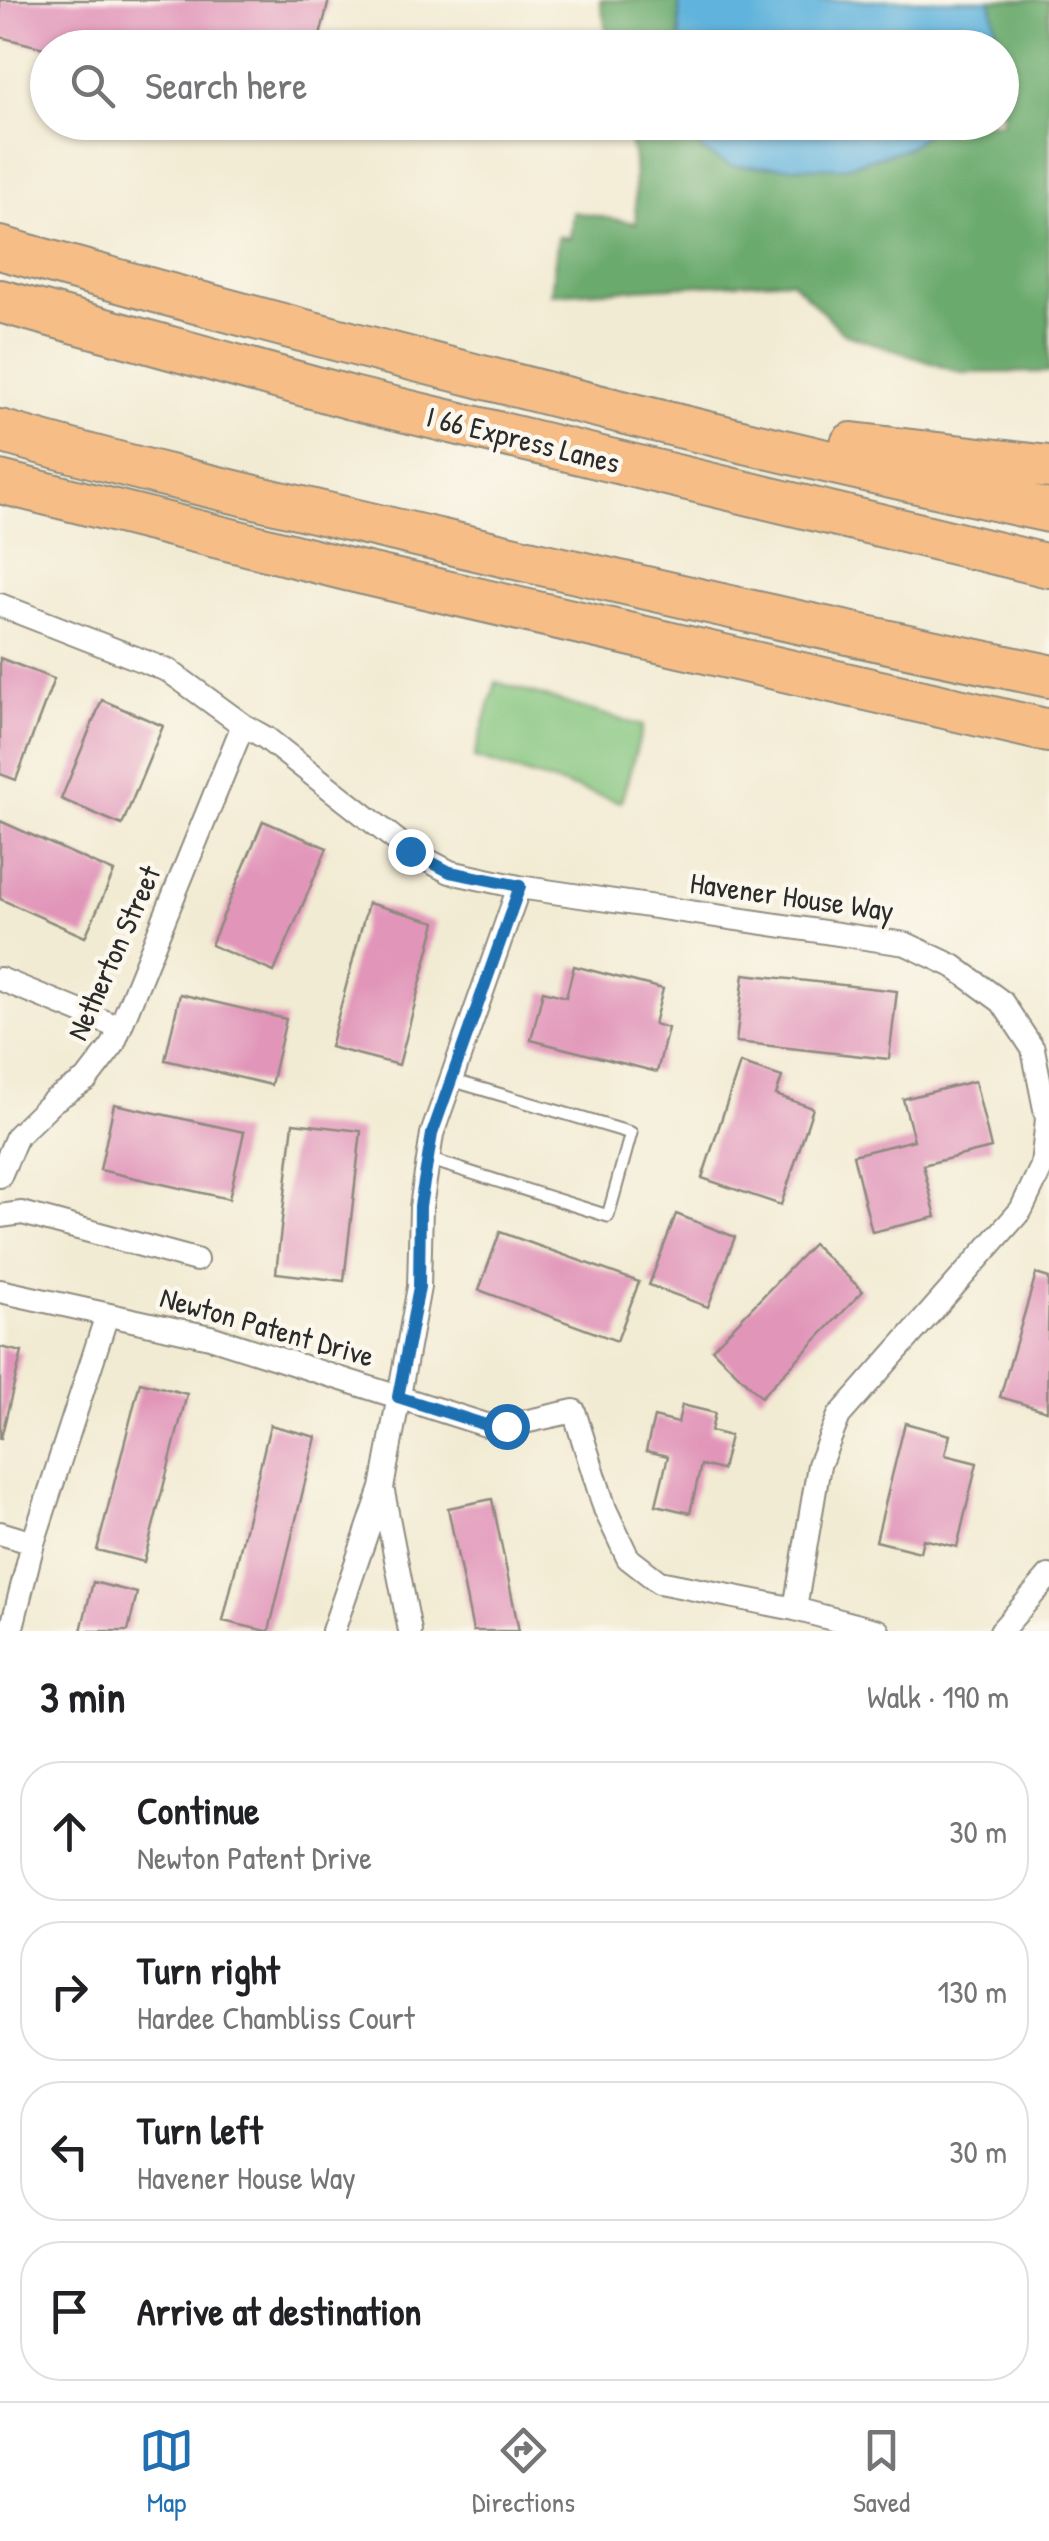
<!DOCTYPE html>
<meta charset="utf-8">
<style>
:root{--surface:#fff;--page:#f6f6f6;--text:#202124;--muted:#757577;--line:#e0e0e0;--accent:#1f6fb2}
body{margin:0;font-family:"Patrick Hand",sans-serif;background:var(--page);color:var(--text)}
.stop{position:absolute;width:30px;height:30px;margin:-22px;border:8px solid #1f6fb2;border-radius:50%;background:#fff}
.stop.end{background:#1f6fb2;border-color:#fff;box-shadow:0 2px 10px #0008}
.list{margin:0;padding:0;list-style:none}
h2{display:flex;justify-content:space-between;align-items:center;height:130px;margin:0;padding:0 40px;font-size:42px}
h2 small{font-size:32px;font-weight:400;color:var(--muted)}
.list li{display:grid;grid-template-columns:65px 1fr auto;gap:30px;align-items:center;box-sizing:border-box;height:140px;margin:0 20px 20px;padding:0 20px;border:2px solid var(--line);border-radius:40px}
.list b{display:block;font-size:38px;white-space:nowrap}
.list p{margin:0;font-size:32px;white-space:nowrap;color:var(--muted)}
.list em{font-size:32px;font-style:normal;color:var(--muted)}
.icon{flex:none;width:55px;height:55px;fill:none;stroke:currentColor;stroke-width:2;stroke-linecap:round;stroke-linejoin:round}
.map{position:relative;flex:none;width:1049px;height:1631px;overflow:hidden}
.search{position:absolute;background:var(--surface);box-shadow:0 2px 8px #0004;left:30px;right:30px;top:30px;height:110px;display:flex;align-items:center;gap:25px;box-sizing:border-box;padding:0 35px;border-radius:55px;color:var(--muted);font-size:38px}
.sheet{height:770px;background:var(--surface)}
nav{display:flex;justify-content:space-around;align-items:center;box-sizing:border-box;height:140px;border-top:2px solid var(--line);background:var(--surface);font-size:28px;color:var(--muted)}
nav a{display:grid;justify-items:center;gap:5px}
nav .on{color:var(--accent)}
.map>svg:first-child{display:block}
</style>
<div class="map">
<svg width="1049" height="1631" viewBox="0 0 1049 1631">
<rect width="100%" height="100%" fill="#fbf7ec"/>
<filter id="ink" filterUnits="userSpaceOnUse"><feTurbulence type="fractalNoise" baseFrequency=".01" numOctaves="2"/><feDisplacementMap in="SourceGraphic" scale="20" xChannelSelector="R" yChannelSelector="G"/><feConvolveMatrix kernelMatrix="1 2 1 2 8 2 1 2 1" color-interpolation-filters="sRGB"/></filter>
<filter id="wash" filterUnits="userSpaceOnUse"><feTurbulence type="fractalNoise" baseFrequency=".0048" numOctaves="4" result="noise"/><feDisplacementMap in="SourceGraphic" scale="40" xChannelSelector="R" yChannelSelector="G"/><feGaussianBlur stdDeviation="2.25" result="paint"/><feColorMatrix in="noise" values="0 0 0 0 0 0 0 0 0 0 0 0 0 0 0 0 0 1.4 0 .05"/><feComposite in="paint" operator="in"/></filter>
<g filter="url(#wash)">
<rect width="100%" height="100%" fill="#f2ebd3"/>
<!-- green -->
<path fill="#84c57e" stroke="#587854" stroke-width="2.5" d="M496 682 643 726 621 802 474 758Z"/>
<!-- forest -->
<path fill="#6baa6d" stroke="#4b6a4c" stroke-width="2.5" d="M600 0H679L680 47H610Z
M991 0H1049V372L961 373 843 333 791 280 551 294 558 236 570 238 573 212 636 223 634 159 626 123H684L703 151 907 148 940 123 1002 122V48L999 47Z"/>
<!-- water -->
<path fill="#60b3dc" stroke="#466f84" stroke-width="2.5" d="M679 0H991L999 47H680Z
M684 123H940L907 148 841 168 731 166 703 151Z"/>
<g id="blocks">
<!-- building -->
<path fill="#e195b9" d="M0 0H329L317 48 48 49 0 37Z
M0 658 54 679 16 780 0 774Z
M102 700 163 726 122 825 61 799Z
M0 821 114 872 85 937 0 899Z
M263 821 327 848 274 972 211 945Z
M368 903 436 922 399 1065 330 1047Z
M574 966 663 989 654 1024 668 1028 657 1072 531 1040 543 991 566 997Z
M744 974 897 991 889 1059 736 1042Z
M180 994 286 1019 271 1085 165 1060Z
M740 1063 782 1077 776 1095 813 1108 781 1205 702 1178Z
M975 1081 991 1148 923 1165 936 1217 872 1232 853 1155 914 1140 903 1099Z
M114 1104 244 1132 229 1199 100 1170Z
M293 1123 361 1131 344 1281 276 1273Z
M676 1214 735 1237 708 1307 649 1285Z
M500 1232 639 1282 617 1341 479 1290Z
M813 1244 863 1291 761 1397 712 1349Z
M1036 1274 1049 1278 1047 1411 1000 1397Z
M0 1347 22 1352 1 1438H0Z
M140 1382 187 1394 144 1562 97 1550Z
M682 1405 715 1413 711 1431 730 1436 722 1470 701 1465 690 1513 656 1505 668 1456 646 1451 654 1417 678 1423Z
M905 1423 950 1435 945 1455 977 1463 957 1547 923 1539 920 1552 876 1541Z
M270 1425 316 1437 269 1631H266L223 1621Z
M492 1499 519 1631H473L448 1508Z
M93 1582 137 1593 128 1631H81Z"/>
</g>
</g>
<g filter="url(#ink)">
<use href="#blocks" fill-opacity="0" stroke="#8e8b7f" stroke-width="2.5"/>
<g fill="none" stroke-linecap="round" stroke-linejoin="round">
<defs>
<path id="service" d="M428 1159 608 1216 631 1133 451 1080"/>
<path id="minor" d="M0 605 169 671 243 725 266 738 410 851 450 872 519 887 906 944 953 966 1002 1002 1033 1049 1047 1119 1042 1166 1021 1210 839 1416 819 1465 795 1609
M0 979 120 1028
M0 1176 17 1136 53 1101 87 1079 113 1045 243 725
M0 1216 22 1213 196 1260
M0 1291 210 1337 486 1425 506 1426 574 1411 605 1509 628 1558 659 1582 795 1609 878 1631
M383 1492 410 1631
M0 1533 33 1543
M11 1631 33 1543 107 1315
M333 1631 382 1488 419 1287 421 1207 432 1134 519 887
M1001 1631 1049 1576"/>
<path id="motorway" d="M0 248C347 345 696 435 1049 511
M0 301 352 398 1049 566
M0 431C146 473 294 506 442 541 644 588 846 634 1049 676
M852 444 1049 467
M0 482 346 569 1049 731"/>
</defs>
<!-- service casing -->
<use href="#service" stroke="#8e8b7f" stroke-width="15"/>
<!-- minor casing -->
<use href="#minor" stroke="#8e8b7f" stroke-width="26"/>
<!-- motorway casing -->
<use href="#motorway" stroke="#8e8b7f" stroke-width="46"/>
<!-- service -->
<use href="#service" stroke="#fff" stroke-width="11"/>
<!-- minor -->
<use href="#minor" stroke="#fff" stroke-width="22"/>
<!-- motorway -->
<use href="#motorway" stroke="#f6be86" stroke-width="42"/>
</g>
</g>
<g fill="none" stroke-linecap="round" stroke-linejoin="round" filter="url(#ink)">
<!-- route -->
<path stroke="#1f6fb2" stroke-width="12" d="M410 851 450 872 520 886 432 1134 420 1206 419 1287 398 1397 486 1425 506 1426"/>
</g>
<g text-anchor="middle" stroke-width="9" stroke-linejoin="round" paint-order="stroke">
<!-- street labels -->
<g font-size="30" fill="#2b2b2b" stroke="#fbf7ec">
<text transform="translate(523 440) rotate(14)" y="10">I 66 Express Lanes</text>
<text transform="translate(792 897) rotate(8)" y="10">Havener House Way</text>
<text transform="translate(114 953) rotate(-66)" y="10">Netherton Street</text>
<text transform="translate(267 1327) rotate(16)" y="10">Newton Patent Drive</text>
</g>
</g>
</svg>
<div class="stop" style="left:506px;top:1426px"></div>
<div class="stop end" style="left:410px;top:851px"></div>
<div class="search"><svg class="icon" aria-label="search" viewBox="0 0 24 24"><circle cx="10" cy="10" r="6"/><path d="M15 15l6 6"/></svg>Search here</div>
</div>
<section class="sheet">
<h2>3 min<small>Walk · 190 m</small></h2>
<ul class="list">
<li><svg class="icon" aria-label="ahead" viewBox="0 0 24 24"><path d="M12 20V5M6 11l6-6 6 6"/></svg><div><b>Continue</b><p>Newton Patent Drive</p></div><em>30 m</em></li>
<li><svg class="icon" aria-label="right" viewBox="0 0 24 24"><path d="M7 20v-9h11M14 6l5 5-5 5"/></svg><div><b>Turn right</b><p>Hardee Chambliss Court</p></div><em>130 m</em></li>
<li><svg class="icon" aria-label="left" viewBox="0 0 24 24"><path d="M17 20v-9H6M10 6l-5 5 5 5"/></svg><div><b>Turn left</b><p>Havener House Way</p></div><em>30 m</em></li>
<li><svg class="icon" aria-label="arrive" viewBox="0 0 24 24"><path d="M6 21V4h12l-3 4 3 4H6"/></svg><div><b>Arrive at destination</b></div></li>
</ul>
</section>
<nav>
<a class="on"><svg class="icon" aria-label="map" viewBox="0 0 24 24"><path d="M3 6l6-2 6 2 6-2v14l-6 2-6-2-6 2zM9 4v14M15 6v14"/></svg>Map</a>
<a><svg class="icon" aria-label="directions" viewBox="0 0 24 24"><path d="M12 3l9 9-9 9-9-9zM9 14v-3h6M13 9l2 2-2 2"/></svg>Directions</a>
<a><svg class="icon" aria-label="saved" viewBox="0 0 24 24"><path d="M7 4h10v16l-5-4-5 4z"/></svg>Saved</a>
</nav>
